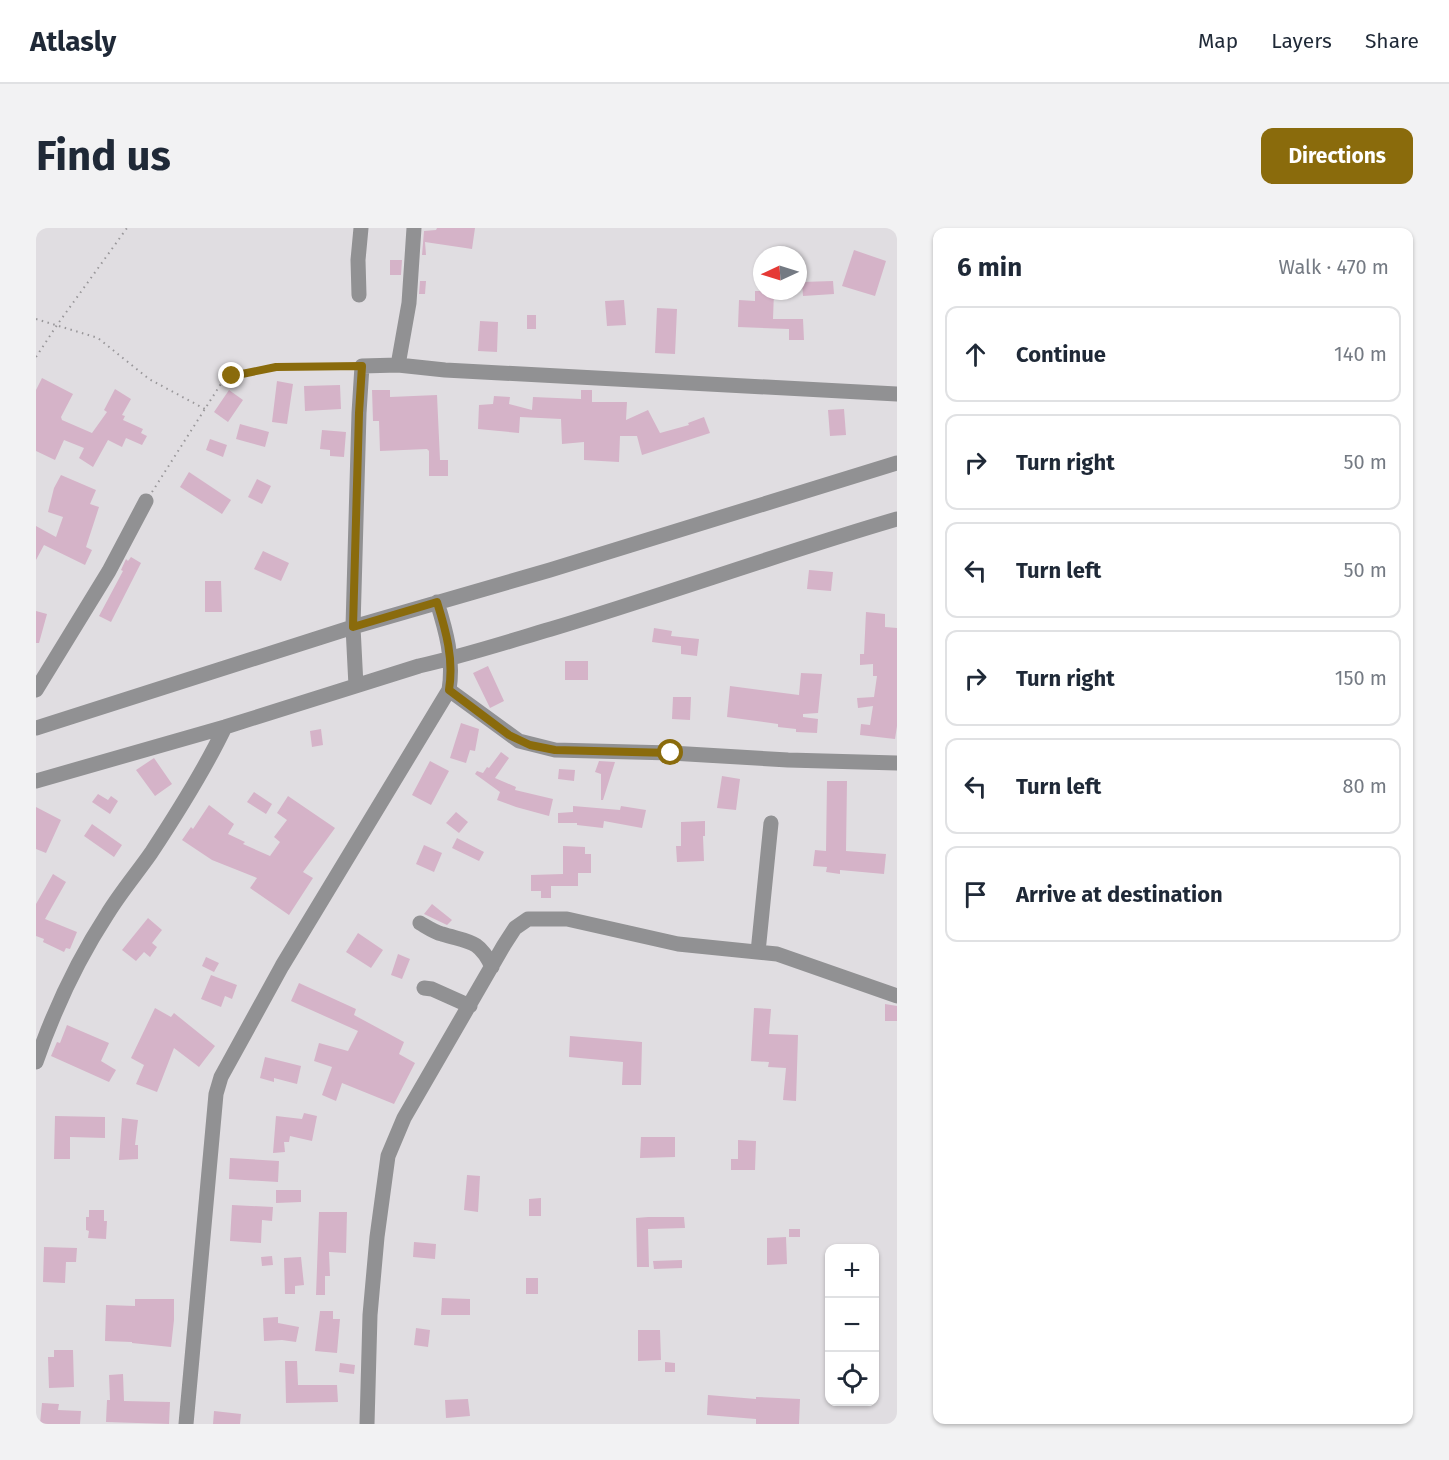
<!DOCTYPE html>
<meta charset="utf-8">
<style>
:root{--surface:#fff;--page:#f2f2f3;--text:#1f2937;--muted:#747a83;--line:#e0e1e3;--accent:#8a6b0c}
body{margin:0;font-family:"Fira Sans",sans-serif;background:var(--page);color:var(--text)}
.controls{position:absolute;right:18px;bottom:18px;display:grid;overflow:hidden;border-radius:12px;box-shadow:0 2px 4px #0004}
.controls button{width:54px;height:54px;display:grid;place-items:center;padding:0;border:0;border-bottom:2px solid var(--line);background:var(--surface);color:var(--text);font:30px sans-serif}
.compass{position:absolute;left:717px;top:18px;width:54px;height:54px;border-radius:50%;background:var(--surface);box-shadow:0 2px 4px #0004;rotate:266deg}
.stop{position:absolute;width:18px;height:18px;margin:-14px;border:4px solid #8a6b0c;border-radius:50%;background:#fff}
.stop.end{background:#8a6b0c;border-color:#fff;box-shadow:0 2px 6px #0008}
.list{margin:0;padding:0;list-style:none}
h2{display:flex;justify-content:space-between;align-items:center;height:78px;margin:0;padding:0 24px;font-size:26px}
h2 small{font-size:20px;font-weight:400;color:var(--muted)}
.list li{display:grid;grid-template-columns:39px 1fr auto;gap:18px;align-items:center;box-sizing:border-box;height:96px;margin:0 12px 12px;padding:0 12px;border:2px solid var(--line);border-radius:12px}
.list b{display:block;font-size:22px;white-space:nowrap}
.list em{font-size:20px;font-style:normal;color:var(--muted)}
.icon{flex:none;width:33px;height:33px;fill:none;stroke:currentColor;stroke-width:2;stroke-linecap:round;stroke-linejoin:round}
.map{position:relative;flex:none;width:861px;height:1196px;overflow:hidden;border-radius:12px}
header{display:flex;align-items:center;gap:36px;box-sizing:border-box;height:84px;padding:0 30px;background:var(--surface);border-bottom:2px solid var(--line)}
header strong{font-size:28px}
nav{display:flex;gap:33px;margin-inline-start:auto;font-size:21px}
.intro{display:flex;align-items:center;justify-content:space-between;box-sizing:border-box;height:144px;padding:0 36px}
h1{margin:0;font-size:42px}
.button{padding:15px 27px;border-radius:12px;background:var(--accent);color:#fff;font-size:21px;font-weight:700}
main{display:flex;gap:36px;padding:0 36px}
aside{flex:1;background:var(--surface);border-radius:12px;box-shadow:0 2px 4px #0004}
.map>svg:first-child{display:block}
</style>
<header>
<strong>Atlasly</strong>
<nav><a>Map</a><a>Layers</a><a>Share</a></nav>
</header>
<div class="intro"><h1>Find us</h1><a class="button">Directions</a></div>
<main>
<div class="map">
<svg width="861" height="1196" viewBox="0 0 861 1196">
<rect width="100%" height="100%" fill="#e0dde1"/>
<!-- building -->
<path fill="#d5b3c8" d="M401 0H439L436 21 389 14 390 27H386L388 3 400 2Z
M818 22 850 33 839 68 806 58Z
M354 32H366L365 47H354Z
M384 53H390L389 66H383Z
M797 53 798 66 767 68 766 54Z
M719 63H738L737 91H767L768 112H753V101L702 99 703 72 719 73Z
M588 72 590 97 571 98 569 73Z
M621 80 641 81 639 126 619 125Z
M491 87H500V101H491Z
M444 93 462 94 461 124 442 123Z
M6 150 37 166 25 189 26 192 56 205 71 184 68 182 79 161 95 171 86 187 89 188 87 192 107 201 105 205 111 208 106 217 90 210 86 219 72 212 57 239 43 230 48 220 28 212 19 232 0 223V162Z
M241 153 257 156 251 196 236 194Z
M304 157 305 181 269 183 268 158Z
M193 162 207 172 192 194 178 184Z
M336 162H354V169L401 167 404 232H412V248H393V223L391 221 344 223 343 193H337Z
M545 162H556V174H591L590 192 612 182 624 205 653 197 652 195 668 189 674 205 606 227 601 208H584L583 234 548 232V214L526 216 525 191 484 189 483 205 442 201 443 177 457 176 458 168 474 169 473 176 496 182 497 169 545 171Z
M808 181 810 207 794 208 792 182Z
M204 196 233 204 229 219 200 211Z
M286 202 310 204 308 229 294 228V222L284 221Z
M174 211 191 217 187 229 170 222Z
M153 244 195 272 186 286 144 259Z
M25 247 60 262 54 276 63 279 50 319 56 322 49 337 8 317 0 332V298L20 309 27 289 12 284 18 260Z
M221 251 235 258 226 276 212 269Z
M227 323 253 335 245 353 218 341Z
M95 329 105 335 75 394 63 388 87 343 85 342 90 331 92 333Z
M773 342 797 344 795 363 771 361Z
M169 353H185L186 384H169Z
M0 383 11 386 3 415H0Z
M830 384 849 386V399L861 400V498L859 511 824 507 825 496 834 497 837 478 822 480 821 470 838 469 841 448H837V436L824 437V426H828Z
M618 400 636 403 635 408 663 411 661 428 645 426V418L616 414Z
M529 433H552V452H529Z
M452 438 468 473 454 480 437 445Z
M765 445 786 446 782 485 767 486V489L782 491 781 505 760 504V501L742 499V496L691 489 694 458 763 467Z
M637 469H655L654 492 636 491Z
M425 495 443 501 439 523 434 522 430 535 414 530Z
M285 501 287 517 276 519 274 503Z
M465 524 473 530 459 550 480 559 479 562 517 571 513 588 480 579 461 572 464 564 439 546 441 543 447 545 451 539 453 540Z
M118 530 136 556 119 568 100 542Z
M394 533 413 543 395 577 376 567Z
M563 533 579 534 567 572H565V546L559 544Z
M523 541 539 542 538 553 522 551Z
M686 548 704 551 700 582 681 580Z
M791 553H811L810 623 850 626 848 646 804 642V646L790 644 791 639 777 638 779 622 790 623Z
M218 564 236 576 230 586 211 574Z
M62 566 72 572 75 568 82 573 74 586 56 574Z
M252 568 299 600 267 644 277 650 253 687 214 660 221 650 176 632 146 612 155 599 157 601 173 577 198 596 192 606 209 614 207 616 234 628 244 614 238 609 251 592 241 585Z
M537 578 584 582 585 578 610 582 606 600 568 593 567 600 541 597V595H522V585L537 584Z
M0 579 25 592 10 625 0 621Z
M420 584 432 594 423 605 410 595Z
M669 593V608H667L668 633 641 634 640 618H645V594Z
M56 596 86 617 78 629 48 608Z
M421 610 448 624 443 633 416 620Z
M388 617 406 625 398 644 380 636Z
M527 618 549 619V626H555V645H542V658H515V670H505V663H495V647L527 646Z
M17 646 30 654 9 691 41 704 34 721 30 720 28 724 7 714 8 711 0 708V676Z
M396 676 416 692 411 697 388 686Z
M112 690 126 702 116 715 121 719 114 729 108 724 100 733 86 722Z
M322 705 347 722 335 740 310 724Z
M362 726 374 731 366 751 355 747Z
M170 729 183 735 178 744 166 738Z
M175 747 201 757 196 771 189 768 185 779 165 771Z
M263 755 320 781 318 787 368 814 363 826 379 835 358 876 306 855 300 873 286 867 296 839 278 833 283 815 312 823 322 803 255 773Z
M849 776 861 778V793H849Z
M119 780 135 789 138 785 179 818 163 839 138 820 121 864 100 856 108 837 95 830Z
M718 780 735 781 733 806 762 807 760 873 747 872 750 840 732 839 733 834 715 833Z
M31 797 73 815 65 833 80 842 73 854 15 828 21 814 24 815Z
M534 808 606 814 605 857H586L587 834 533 829Z
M229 829 265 838 261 856 238 850V854L224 850Z
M268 885 281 888 276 913 254 908 253 914H248L249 924 237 925 240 888 266 891Z
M19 888 69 889V910L34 909V931H18Z
M86 890 102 892 99 917H102V931L83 932Z
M605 909H639V929L604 930Z
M702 912 720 913 719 942H695V931H702Z
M194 930 243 933 242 954 193 951Z
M431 947 444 948 442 984 428 982Z
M240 962H265V974L240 975Z
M505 970V988H493V971Z
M196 977 237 979 236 993 226 992 225 1015 194 1013Z
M53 982H68V993H71L70 1011 52 1010 53 1003 50 1002V989H53Z
M283 984H311L310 1025 293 1024 294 1048H289V1067H280Z
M612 989H648L649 1000 612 1001 613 1039H601L600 990Z
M753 1001H764V1009H753Z
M750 1009 751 1036 731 1037V1010Z
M378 1014 400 1016 399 1031 377 1029Z
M8 1019 41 1020 40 1034H30L29 1055 7 1054Z
M236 1028 237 1037 226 1038 225 1029Z
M265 1029 268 1057 259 1058V1066H249L248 1030Z
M646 1032V1040L618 1041 617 1033Z
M490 1050H502V1066H490Z
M406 1070 434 1071V1087H405Z
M99 1071H138V1092L135 1119 96 1115V1114L69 1113 70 1077 99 1078Z
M284 1083H297V1091H304L301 1125 279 1123Z
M242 1089V1095L263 1099 260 1114 246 1112 228 1113 227 1090Z
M380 1100 394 1102 392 1119 378 1117Z
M602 1102H624L625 1132 602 1133Z
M18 1122H37L38 1159 13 1160 12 1129H18Z
M249 1133H261L262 1157H301L302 1174 250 1175Z
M629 1134 639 1135V1144H629Z
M304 1135 319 1137 318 1146 303 1144Z
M87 1146 88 1173 134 1174 133 1196 70 1194 71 1172H74L73 1147Z
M672 1167 720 1171V1169L764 1171 763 1196H720V1191L671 1187Z
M432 1171 434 1188 410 1190 409 1172Z
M6 1175 23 1176 22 1182 45 1183 44 1196H4Z
M178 1183 205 1186 204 1196H177Z"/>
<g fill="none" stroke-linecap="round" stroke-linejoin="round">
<!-- path -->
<path stroke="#99979a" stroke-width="2" stroke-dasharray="1.5 4.5" stroke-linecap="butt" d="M0 91 62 110 113 151 169 181
M0 129 21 97 91 0
M116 264 188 151C224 133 275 138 314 138"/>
<!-- minor -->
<path stroke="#919193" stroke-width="15" d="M323 67 322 32 325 0
M362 137 373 75 378 0
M320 458 317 399 323 185 326 138 362 137 409 142 861 166
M0 462 73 343 110 273
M413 462 483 513 519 522 635 525 752 532 861 535
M0 500 317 399 514 342 861 235
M0 553 189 499 383 438C428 428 471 414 515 401 631 366 745 325 861 291
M384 695C391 699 398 704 406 706 432 714 443 711 456 739
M722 724 735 595
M388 760 396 761 434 778
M0 834C18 782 42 731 72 685 85 664 101 645 115 625 142 584 168 543 189 499
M150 1196 180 866 185 849 246 738 413 462C418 431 410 403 401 374
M331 1196 334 1087 341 1009 352 928 368 890 468 717 479 700 492 691H531L642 716 741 726 861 768"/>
</g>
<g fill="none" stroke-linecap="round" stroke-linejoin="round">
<!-- route -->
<path stroke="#8a6b0c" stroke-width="8" d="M196 148 240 139 326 138 323 185 317 399 401 374C410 403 418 431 413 462L473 507 494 517 519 522 635 525"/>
</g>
</svg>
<div class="controls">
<button>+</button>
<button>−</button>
<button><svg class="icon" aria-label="locate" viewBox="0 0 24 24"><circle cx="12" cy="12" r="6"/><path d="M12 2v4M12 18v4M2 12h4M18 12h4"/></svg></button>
</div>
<svg class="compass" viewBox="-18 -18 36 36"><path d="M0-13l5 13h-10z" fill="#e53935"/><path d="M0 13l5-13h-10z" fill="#747a83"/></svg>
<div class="stop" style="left:635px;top:525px"></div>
<div class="stop end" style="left:196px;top:148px"></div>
</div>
<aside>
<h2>6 min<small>Walk · 470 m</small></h2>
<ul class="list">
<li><svg class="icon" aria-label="ahead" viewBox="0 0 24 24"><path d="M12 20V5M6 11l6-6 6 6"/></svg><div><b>Continue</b></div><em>140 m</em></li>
<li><svg class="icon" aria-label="right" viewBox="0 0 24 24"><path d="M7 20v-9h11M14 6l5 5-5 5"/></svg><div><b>Turn right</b></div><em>50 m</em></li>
<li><svg class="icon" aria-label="left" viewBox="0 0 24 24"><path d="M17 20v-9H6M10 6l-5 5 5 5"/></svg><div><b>Turn left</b></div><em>50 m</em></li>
<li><svg class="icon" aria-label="right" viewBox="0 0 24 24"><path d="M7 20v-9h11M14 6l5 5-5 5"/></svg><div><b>Turn right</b></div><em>150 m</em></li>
<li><svg class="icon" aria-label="left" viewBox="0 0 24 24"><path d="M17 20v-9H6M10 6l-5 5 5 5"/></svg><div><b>Turn left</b></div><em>80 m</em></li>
<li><svg class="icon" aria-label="arrive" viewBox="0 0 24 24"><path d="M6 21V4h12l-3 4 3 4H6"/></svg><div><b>Arrive at destination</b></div></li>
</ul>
</aside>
</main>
